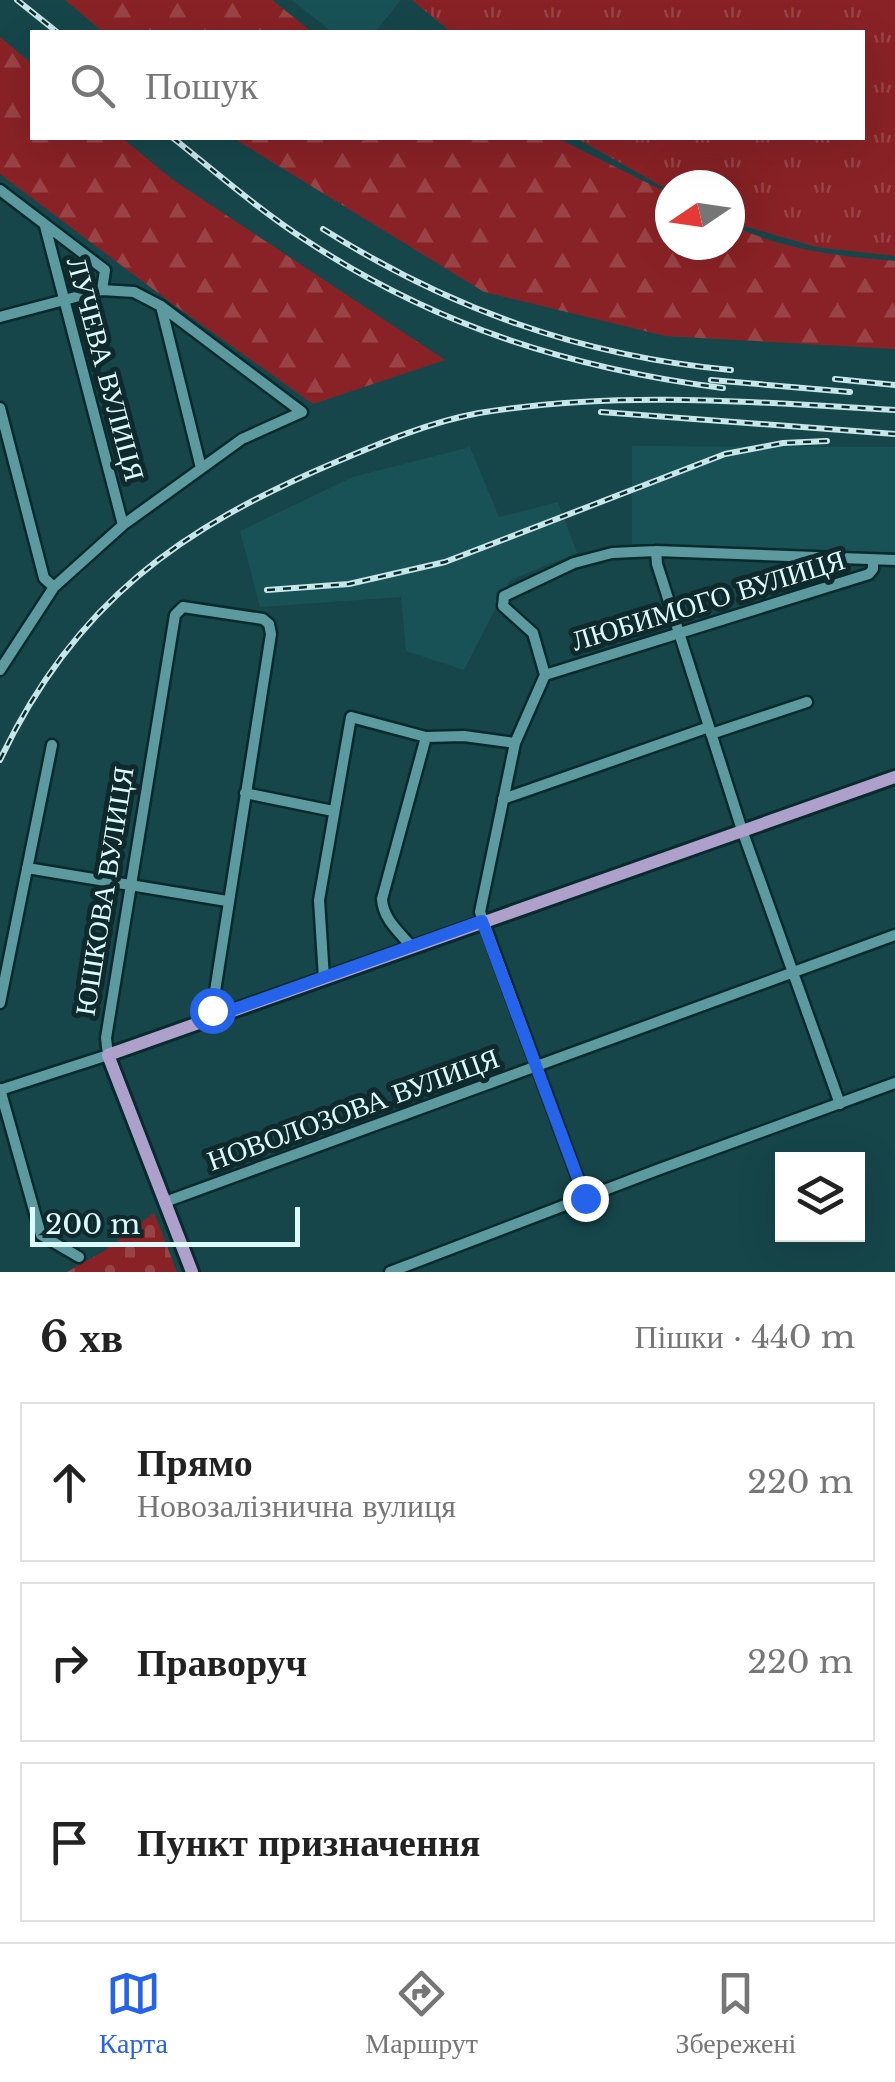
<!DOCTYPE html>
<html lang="uk">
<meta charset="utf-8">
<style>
:root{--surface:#fff;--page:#f2f2f2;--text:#222;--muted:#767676;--line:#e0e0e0;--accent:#2563eb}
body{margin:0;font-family:"Libre Baskerville",serif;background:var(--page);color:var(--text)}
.controls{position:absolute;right:30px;bottom:30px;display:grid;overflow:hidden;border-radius:0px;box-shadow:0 10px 40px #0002}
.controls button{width:90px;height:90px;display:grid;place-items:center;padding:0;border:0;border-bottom:2px solid var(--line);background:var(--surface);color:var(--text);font:50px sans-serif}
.compass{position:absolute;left:655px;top:170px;width:90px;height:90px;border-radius:50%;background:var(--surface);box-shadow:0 10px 40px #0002;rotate:257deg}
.scale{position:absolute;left:30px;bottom:25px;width:270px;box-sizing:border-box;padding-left:10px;border:5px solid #dcfbfd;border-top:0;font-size:28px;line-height:35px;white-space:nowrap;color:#dcfbfd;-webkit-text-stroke:8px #0f292c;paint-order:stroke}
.stop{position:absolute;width:30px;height:30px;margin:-22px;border:8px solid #2563eb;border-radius:50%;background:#fff}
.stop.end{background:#2563eb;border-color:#fff;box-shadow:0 2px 10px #0008}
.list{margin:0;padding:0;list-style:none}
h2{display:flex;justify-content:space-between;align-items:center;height:130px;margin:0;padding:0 40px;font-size:42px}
h2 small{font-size:32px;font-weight:400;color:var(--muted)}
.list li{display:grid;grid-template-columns:65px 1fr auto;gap:30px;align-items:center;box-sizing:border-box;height:160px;margin:0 20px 20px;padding:0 20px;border:2px solid var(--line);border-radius:0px}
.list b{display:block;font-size:38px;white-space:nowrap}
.list p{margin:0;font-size:32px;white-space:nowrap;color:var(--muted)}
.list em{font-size:32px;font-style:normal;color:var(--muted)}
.icon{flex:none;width:55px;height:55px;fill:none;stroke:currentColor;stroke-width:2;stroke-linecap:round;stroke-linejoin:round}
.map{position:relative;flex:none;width:895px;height:1272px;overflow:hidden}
.search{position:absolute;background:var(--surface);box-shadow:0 10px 40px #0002;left:30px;right:30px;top:30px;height:110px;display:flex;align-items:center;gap:25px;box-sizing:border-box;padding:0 35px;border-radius:0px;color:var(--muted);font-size:38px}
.sheet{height:670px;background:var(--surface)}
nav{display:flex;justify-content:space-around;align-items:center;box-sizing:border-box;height:140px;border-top:2px solid var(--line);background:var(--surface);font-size:28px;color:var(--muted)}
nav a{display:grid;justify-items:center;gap:5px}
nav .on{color:var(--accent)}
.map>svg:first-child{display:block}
</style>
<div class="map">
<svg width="895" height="1272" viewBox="0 0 895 1272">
<defs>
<pattern id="grass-tufts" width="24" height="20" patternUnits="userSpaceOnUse" patternTransform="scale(2.5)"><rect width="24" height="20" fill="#892226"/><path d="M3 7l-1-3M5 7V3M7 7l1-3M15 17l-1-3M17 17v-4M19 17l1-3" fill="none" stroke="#994346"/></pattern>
<pattern id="forest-firs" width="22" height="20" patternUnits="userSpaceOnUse" patternTransform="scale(2.5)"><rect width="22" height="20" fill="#892226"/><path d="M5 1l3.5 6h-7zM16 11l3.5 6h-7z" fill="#994346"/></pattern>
<pattern id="cemetery-stones" width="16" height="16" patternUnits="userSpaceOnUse" patternTransform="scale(2.5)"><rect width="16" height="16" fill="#892226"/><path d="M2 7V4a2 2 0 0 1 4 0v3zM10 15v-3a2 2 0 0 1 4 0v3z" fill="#994346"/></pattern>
</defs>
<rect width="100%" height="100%" fill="#16464a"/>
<!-- built -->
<path fill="#185257" d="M292 0H401L375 32H332Z
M632 446 895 447V552L632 551Z
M470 447 499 517 558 502 577 553 510 580 464 670 406 651 401 597 260 607 240 531 353 477Z"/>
<!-- grass -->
<path fill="url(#grass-tufts)" d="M412 0H895V256L816 247 730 222V185H670V191L576 138H862V32H451Z"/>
<!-- forest -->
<path fill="url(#forest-firs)" d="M65 0H272L312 32H103Z
M0 37 32 64V138H122L173 180 445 360 313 404 174 305 0 174Z
M233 138H557L670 194V245H730V224C782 250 838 256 895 261V349L665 336 484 292Z"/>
<!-- cemetery -->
<path fill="url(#cemetery-stones)" d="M154 1213 177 1272H67L104 1251Z"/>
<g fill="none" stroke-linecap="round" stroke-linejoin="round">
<defs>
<path id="minor" d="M0 190 105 270 102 290 134 292 161 306 302 412 242 439 123 525 54 587 0 670
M45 226 123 525
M161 306 201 468
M0 317 102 290
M0 408 44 578 54 587
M656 551 657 564 742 830 840 1104
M545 675 869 574 873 569V560
M711 734 807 702
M245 793 333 811
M503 799 709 727
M27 868 227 901
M412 947C399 932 383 919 382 899L426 737
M324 978 319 900 351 717 426 737 464 736 515 743
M0 1003 52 745
M0 1089 41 1235 79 1257
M0 1090 108 1055 106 1038 175 615 183 607 263 619 269 624 271 634 213 1004 215 1016
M585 1198 480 912 515 743 545 675 533 633 503 606 504 596 574 563 612 553 656 551 895 560
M165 1202 895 935
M390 1272 657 1170 895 1083"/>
<path id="major" d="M192 1272 108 1055 895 777"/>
</defs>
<!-- minor casing -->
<use href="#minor" stroke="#082a2d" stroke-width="15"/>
<!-- major casing -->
<use href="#major" stroke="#082a2d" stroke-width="18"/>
<!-- minor -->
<use href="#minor" stroke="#5d9aa0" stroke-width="10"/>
<!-- major -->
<use href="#major" stroke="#ada1cb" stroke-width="12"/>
<defs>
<path id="rail" d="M17 0 57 32
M173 138C217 173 259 210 307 241 436 326 570 368 723 388
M323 229C450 309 581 356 731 370
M835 379 895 385
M711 380 850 392
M601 412 895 434
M267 590 349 584 445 562 725 454 783 443 827 441
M0 760C75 602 180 528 336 462 383 442 430 422 479 413 617 390 756 402 895 410"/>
</defs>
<!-- rail casing -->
<use href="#rail" stroke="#c6e7e9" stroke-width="6"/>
<!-- rail -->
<use href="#rail" stroke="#0f292c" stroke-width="2.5" stroke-dasharray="8" stroke-linecap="butt"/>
</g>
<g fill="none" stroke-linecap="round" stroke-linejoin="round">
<!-- route -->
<path stroke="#2563eb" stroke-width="12" d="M212 1010 215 1016 482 921 585 1198"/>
</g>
<g text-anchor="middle" stroke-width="10" stroke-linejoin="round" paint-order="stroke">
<!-- street labels -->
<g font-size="28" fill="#dcfbfd" stroke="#0f292c">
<text transform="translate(106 369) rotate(75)" y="10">ЛУЧЕВА ВУЛИЦЯ</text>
<text transform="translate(708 600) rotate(-17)" y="10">ЛЮБИМОГО ВУЛИЦЯ</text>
<text transform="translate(104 891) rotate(-81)" y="10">ЮШКОВА ВУЛИЦЯ</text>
<text transform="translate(353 1109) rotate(-20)" y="10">НОВОЛОЗОВА ВУЛИЦЯ</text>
</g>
</g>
</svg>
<div class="controls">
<button><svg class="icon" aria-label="layers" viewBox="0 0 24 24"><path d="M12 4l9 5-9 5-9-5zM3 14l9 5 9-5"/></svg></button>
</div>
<svg class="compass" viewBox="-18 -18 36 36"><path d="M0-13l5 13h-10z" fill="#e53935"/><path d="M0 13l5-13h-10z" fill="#767676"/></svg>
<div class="scale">200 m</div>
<div class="stop" style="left:212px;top:1010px"></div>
<div class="stop end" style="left:585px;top:1198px"></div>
<div class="search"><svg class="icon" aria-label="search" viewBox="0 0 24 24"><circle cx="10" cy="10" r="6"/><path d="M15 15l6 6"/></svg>Пошук</div>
</div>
<section class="sheet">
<h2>6 хв<small>Пішки · 440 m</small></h2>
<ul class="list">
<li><svg class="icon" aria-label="ahead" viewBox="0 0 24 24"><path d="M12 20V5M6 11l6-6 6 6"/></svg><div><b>Прямо</b><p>Новозалізнична вулиця</p></div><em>220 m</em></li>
<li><svg class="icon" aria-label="right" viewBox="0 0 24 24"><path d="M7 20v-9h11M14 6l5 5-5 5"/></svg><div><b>Праворуч</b></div><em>220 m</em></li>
<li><svg class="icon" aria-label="arrive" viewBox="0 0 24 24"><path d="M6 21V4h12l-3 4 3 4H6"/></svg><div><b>Пункт призначення</b></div></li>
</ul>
</section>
<nav>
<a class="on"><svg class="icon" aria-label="map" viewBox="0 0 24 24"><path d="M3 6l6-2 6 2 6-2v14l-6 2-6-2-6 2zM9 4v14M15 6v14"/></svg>Карта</a>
<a><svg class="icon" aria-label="directions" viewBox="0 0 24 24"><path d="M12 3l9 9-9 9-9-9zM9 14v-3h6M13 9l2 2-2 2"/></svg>Маршрут</a>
<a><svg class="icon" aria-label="saved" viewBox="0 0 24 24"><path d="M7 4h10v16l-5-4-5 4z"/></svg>Збережені</a>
</nav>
